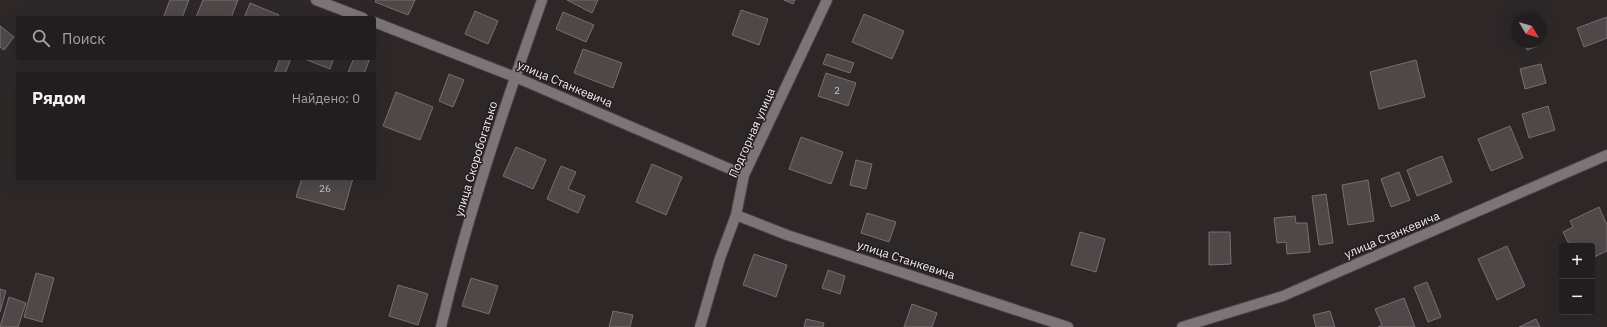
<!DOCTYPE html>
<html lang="ru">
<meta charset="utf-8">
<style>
:root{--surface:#221d1e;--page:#2a2627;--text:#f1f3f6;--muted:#a2a2a4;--line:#3f3b3c}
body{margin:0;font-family:"IBM Plex Sans",sans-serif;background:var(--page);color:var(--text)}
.controls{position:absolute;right:12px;bottom:12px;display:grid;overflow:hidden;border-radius:4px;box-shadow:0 4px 16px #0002}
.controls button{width:36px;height:36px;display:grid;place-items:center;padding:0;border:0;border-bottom:1px solid var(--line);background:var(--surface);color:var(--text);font:20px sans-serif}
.compass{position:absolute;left:1511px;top:12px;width:36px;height:36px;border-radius:50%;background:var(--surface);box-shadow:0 4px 16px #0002;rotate:128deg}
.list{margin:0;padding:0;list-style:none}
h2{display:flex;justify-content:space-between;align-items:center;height:52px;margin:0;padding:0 16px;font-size:17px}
h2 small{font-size:13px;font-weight:400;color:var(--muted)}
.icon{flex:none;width:22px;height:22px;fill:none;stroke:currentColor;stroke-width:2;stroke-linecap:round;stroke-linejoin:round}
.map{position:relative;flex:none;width:1607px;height:327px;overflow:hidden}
.search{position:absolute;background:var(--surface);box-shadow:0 4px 16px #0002;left:16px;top:16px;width:360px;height:44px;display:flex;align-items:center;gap:10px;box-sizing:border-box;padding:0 14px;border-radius:4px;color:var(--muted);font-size:15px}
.panel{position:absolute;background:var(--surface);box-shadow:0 4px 16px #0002;left:16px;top:72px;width:360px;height:108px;border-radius:4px}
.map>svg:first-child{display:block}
</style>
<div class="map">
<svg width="1607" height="327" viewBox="0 0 1607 327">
<rect width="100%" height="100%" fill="#2d2728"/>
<!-- building -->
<path fill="#4f4849" stroke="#776f70" d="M170 0H189L182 18H163Z
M203 0H238L231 18H199L196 17Z
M376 0H415L408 15 375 2Z
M567 0H598L592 13Z
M784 0H795L793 4Z
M250 3 279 15 277 18H244Z
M741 10 768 19 759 45 732 35Z
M475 11 498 21 488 44 465 34Z
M563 12 594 25 586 42 556 29Z
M864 14 904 31 892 59 852 42Z
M1607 17V38L1584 47 1577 28Z
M0 26 14 37 4 50 0 47Z
M1524 42H1536L1537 46 1527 50Z
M583 49 622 63 613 88 574 73Z
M827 54 854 63 850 73 823 64Z
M280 58H291L285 74H274Z
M302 58H334L330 69Z
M354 58H370L364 74 348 72Z
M1416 60 1425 97 1379 109 1370 72Z
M1541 64 1546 83 1525 89 1520 69Z
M826 73 856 83 848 106 818 96Z
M449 74 464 80 453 107 439 101Z
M396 92 433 107 420 140 383 126Z
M1548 106 1555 130 1529 138 1522 114Z
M1510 126 1523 158 1491 171 1478 139Z
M801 137 843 152 831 184 789 169Z
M516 147 546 160 533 189 503 176Z
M1442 156 1452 182 1417 196 1407 170Z
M856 160 872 164 866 189 850 185Z
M652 164 682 177 666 215 636 202Z
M561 166 576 172 568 189 585 196 578 213 547 199Z
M1399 172 1410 200 1391 207 1381 179Z
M302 178H353L344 210 296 197Z
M1368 180 1374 221 1348 225 1342 185Z
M1326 194 1333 243 1319 245 1312 196Z
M1599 207 1607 225V251L1592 258V246H1570L1563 232 1573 227 1570 221Z
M867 213 896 222 889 242 861 233Z
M1295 216 1296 223H1307L1310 252 1287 254 1286 242 1277 243 1274 218Z
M1080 232 1105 239 1096 272 1071 265Z
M1209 232H1230L1231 264 1209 265Z
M1507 246 1525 286 1497 300 1478 259Z
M754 254 787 265 776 297 743 285Z
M828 270 845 276 840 294 822 288Z
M36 273 54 278 42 322 24 317Z
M471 278 498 286 489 314 462 306Z
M1427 282 1441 317 1428 322 1414 287Z
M398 285 428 294 418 325 389 316Z
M0 289 6 291 0 312Z
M9 297 26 303 18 327H0Z
M1404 298 1415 327H1378L1382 325 1375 309Z
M912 304 937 313 932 327H904Z
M613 311 633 315 630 327H609Z
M1330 311 1335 327H1316L1313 315Z
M806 319 824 323 823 327H804Z
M1536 319 1540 327H1519Z"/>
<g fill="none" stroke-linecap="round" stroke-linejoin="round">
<defs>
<path id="minor" d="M316 0 363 18
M374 22 515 77 744 175
M736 215 787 235 1068 327
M441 327C467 216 504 108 542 0
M700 327 720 258 736 215 744 175 827 0
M1182 327 1283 296 1607 155"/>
</defs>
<!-- minor casing -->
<use href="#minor" stroke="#4b4446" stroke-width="12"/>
<!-- minor -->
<use href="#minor" stroke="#7d7476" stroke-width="10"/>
</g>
<g text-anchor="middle" stroke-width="3" stroke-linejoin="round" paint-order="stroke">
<!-- number labels -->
<g font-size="10" fill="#c9c4c5">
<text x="837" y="94">2</text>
<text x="325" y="192">26</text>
</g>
<!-- street labels -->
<g font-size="12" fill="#f2edee" stroke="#241d1e">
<text transform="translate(565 84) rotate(23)" y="4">улица Станкевича</text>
<text transform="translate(752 133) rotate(-66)" y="4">Подгорная улица</text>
<text transform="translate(476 159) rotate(-73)" y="4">улица Скоробогатько</text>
<text transform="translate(1392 235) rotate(-23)" y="4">улица Станкевича</text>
<text transform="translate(906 260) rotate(18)" y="4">улица Станкевича</text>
</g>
</g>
</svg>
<div class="controls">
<button>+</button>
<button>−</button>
</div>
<svg class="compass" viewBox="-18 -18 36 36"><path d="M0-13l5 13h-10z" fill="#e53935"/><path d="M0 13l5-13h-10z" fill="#a2a2a4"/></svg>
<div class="search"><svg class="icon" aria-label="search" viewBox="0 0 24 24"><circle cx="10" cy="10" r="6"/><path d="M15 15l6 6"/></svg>Поиск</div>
<section class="panel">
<h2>Рядом<small>Найдено: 0</small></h2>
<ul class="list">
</ul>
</section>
</div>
